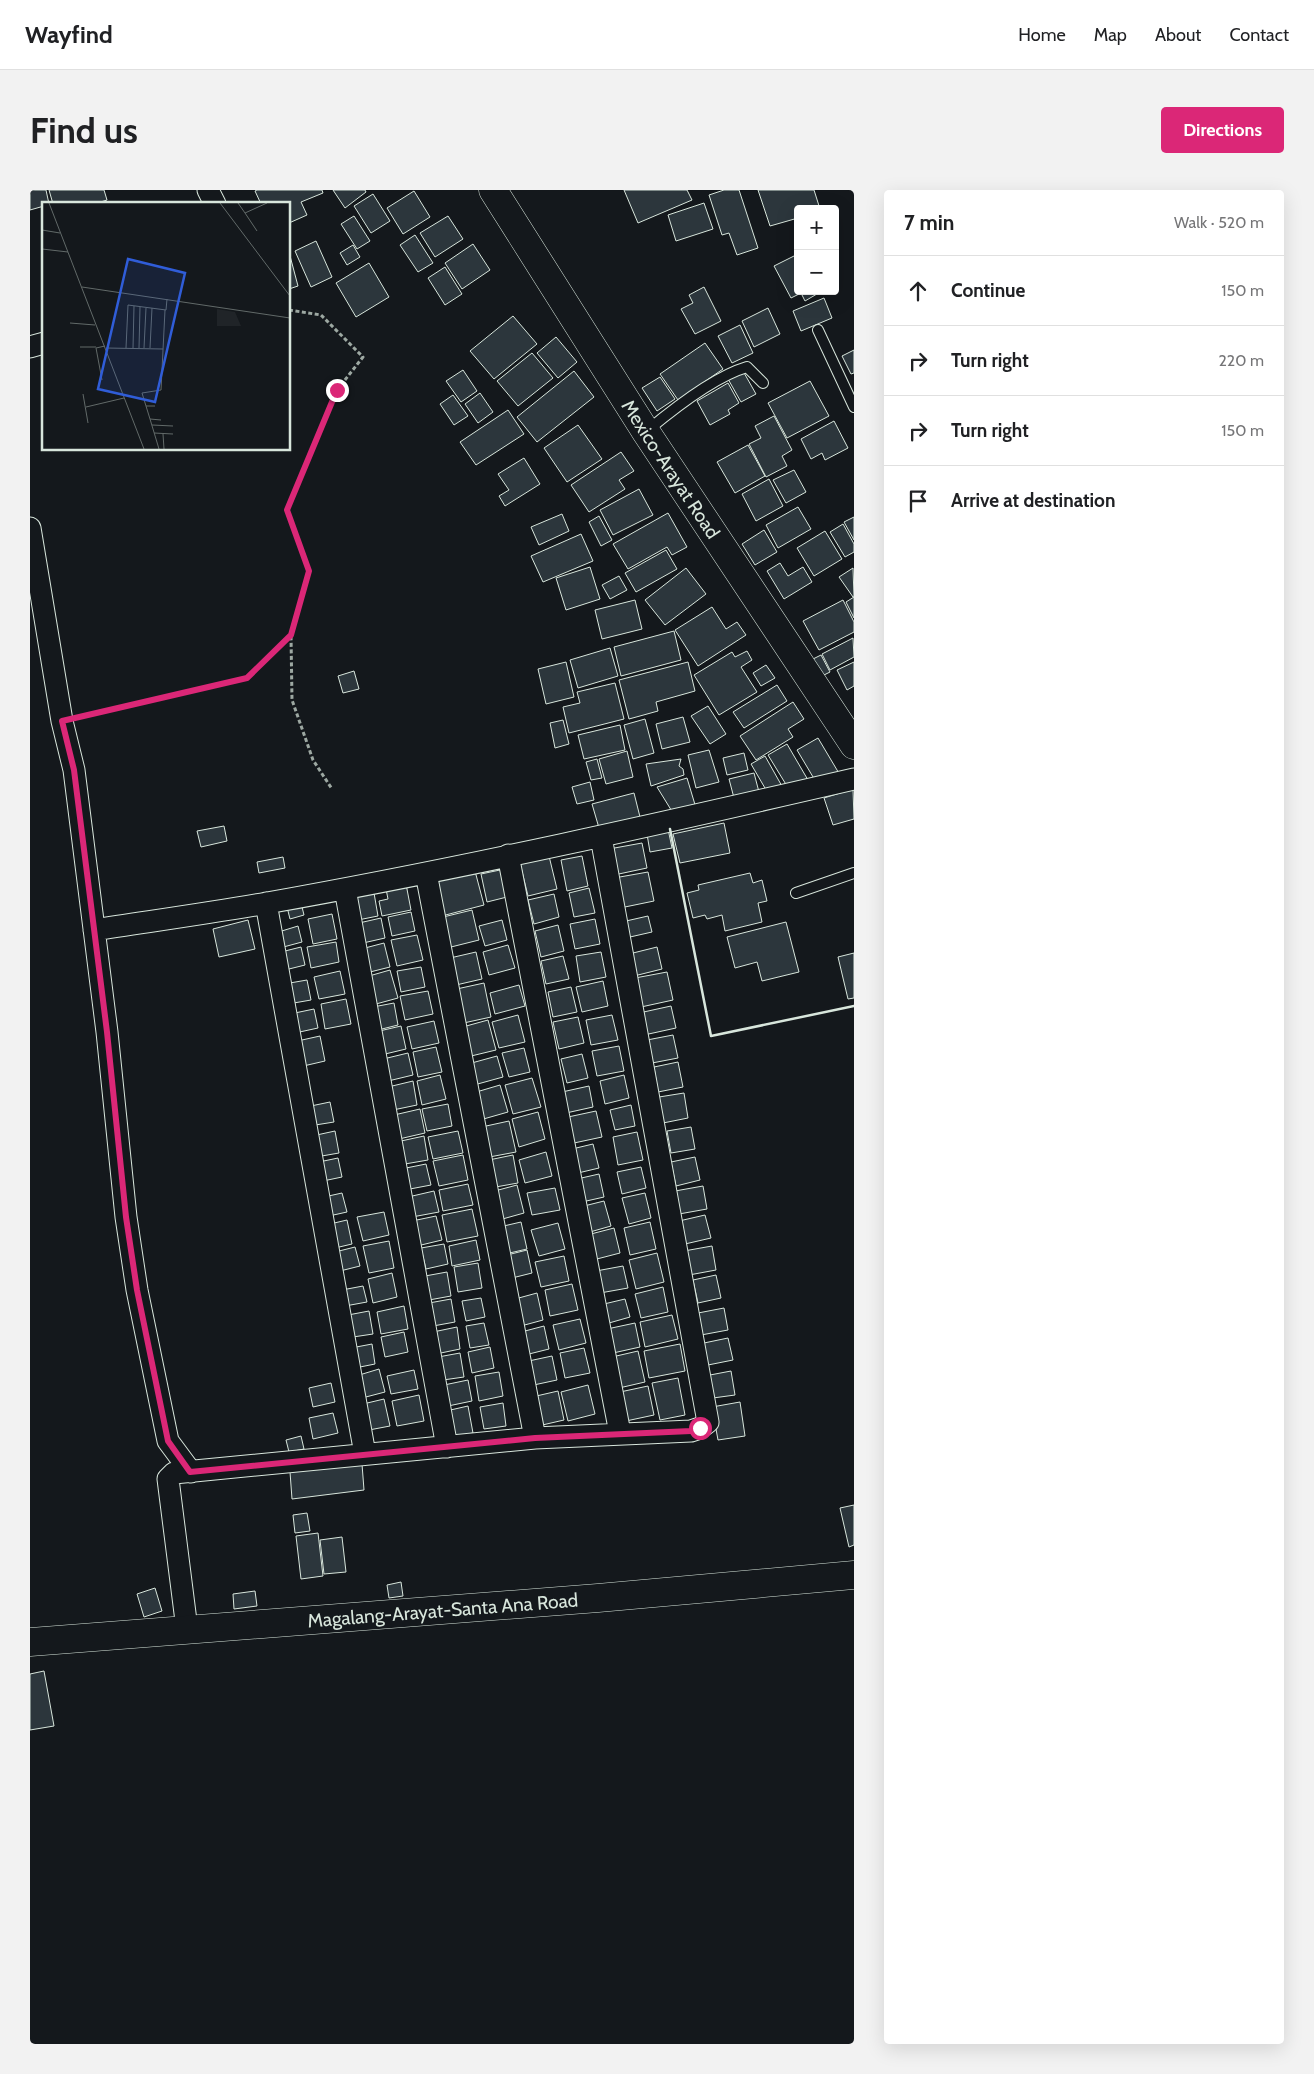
<!DOCTYPE html>
<meta charset="utf-8">
<style>
:root{--surface:#fff;--page:#f2f2f2;--text:#202124;--muted:#757577;--line:#e0e0e0;--accent:#db2777}
body{margin:0;font-family:Cabin,sans-serif;background:var(--page);color:var(--text)}
.controls{position:absolute;right:15px;top:15px;display:grid;overflow:hidden;border-radius:5px;box-shadow:0 5px 20px #0002}
.controls button{width:45px;height:45px;display:grid;place-items:center;padding:0;border:0;border-bottom:1px solid var(--line);background:var(--surface);color:var(--text);font:25px sans-serif}
.stop{position:absolute;width:15px;height:15px;margin:-11px;border:4px solid #db2777;border-radius:50%;background:#fff}
.stop.end{background:#db2777;border-color:#fff;box-shadow:0 1px 5px #0008}
.list{margin:0;padding:0;list-style:none}
h2{display:flex;justify-content:space-between;align-items:center;height:65px;margin:0;padding:0 20px;font-size:21px}
h2 small{font-size:16px;font-weight:400;color:var(--muted)}
.list li{display:grid;grid-template-columns:32px 1fr auto;gap:15px;align-items:center;box-sizing:border-box;height:70px;padding:0 20px;border-top:1px solid var(--line)}
.list b{display:block;font-size:19px;white-space:nowrap}
.list em{font-size:16px;font-style:normal;color:var(--muted)}
.icon{flex:none;width:28px;height:28px;fill:none;stroke:currentColor;stroke-width:2;stroke-linecap:round;stroke-linejoin:round}
.map{position:relative;flex:none;width:824px;height:1854px;overflow:hidden;border-radius:5px}
header{display:flex;align-items:center;gap:30px;box-sizing:border-box;height:70px;padding:0 25px;background:var(--surface);border-bottom:1px solid var(--line)}
header strong{font-size:24px}
nav{display:flex;gap:28px;margin-inline-start:auto;font-size:18px}
.intro{display:flex;align-items:center;justify-content:space-between;box-sizing:border-box;height:120px;padding:0 30px}
h1{margin:0;font-size:35px}
.button{padding:12px 22px;border-radius:5px;background:var(--accent);color:#fff;font-size:18px;font-weight:700}
main{display:flex;gap:30px;padding:0 30px}
aside{flex:1;background:var(--surface);border-radius:5px;box-shadow:0 5px 20px #0002}
.map>svg:first-child{display:block}
</style>
<header>
<strong>Wayfind</strong>
<nav><a>Home</a><a>Map</a><a>About</a><a>Contact</a></nav>
</header>
<div class="intro"><h1>Find us</h1><a class="button">Directions</a></div>
<main>
<div class="map">
<svg width="824" height="1854" viewBox="0 0 824 1854">
<rect width="100%" height="100%" fill="#14181c"/>
<!-- building -->
<path fill="#2c363c" stroke="#d8e6dc" d="M0 0H16L19 14H14V16L0 20Z
M19 0H74L77 10 64 14H23Z
M227 0H292L293 3 271 12 277 25 259 33V14H231L225 1Z
M303 0H335L336 2 315 18Z
M594 0H657L662 10 608 33Z
M694 0H709L728 58 707 65 699 43 692 45 679 5Z
M728 0H784L790 19H768V28L740 36Z
M384 1 400 27 373 44 357 18Z
M343 4 360 31 341 43 324 16Z
M674 13 683 39 646 51 638 25Z
M324 26 340 51 327 59 311 34Z
M418 26 433 49 405 67 390 43Z
M385 45 403 73 388 82 370 55Z
M286 51 302 87 281 97 265 61Z
M443 54 460 80 432 99 415 73Z
M323 55 330 67 317 75 310 63Z
M259 62 268 96 259 99Z
M768 64V101H792L775 111 771 103 761 108 744 76Z
M339 73 359 107 326 127 306 93Z
M415 77 432 104 415 115 398 88Z
M674 97 691 131 665 144 651 119 663 113 659 105Z
M794 108 802 128 771 141 763 121Z
M738 118 750 144 724 157 712 131Z
M483 126 507 154 464 189 440 161Z
M710 135 723 163 702 173 688 146Z
M526 147 547 172 528 188 507 163Z
M675 153 693 179 648 210 630 184Z
M824 160V183L821 184 812 166Z
M502 163 523 188 488 216 467 191Z
M433 180 447 201 431 212 416 191Z
M544 181 564 207 507 252 487 227Z
M713 181 726 204 711 212 698 189Z
M630 187 645 209 627 221 612 198Z
M780 191 799 226 757 248 738 213Z
M698 193 709 213 698 220 700 224 680 235 667 211Z
M450 203 463 222 448 233 435 214Z
M423 205 438 226 424 235 410 214Z
M478 220 494 244 446 275 430 252Z
M744 226 762 260 752 266 757 276 736 287 719 254 731 248 725 236Z
M804 231 818 258 795 270 792 263 781 269 771 249Z
M548 235 572 269 537 292 514 258Z
M718 255 735 286 705 303 687 272Z
M591 262 604 281 589 290 595 299 559 322 541 295Z
M494 268 510 294 475 316 469 306 479 300 468 284Z
M764 280 776 302 756 313 743 290Z
M739 289 753 316 726 331 712 304Z
M609 299 623 325 583 345 570 320Z
M768 317 781 339 748 358 736 335Z
M638 323 657 357 642 365 637 357 598 379 583 354Z
M532 324 539 341 509 355 501 337Z
M569 326 582 350 571 356 559 332Z
M824 327V350L814 332Z
M813 334 824 354V362L815 367 800 342Z
M734 340 747 362 725 375 712 354Z
M795 341 812 369 784 386 767 358Z
M551 344 563 371 513 392 501 366Z
M636 360 647 379 606 402 595 383Z
M750 373 758 386 773 377 782 392 754 409 737 381Z
M560 377 570 409 536 420 526 388Z
M656 378 676 404 635 435 615 410Z
M823 378 824 407H823L809 387Z
M589 386 597 400 580 409 572 395Z
M824 407V428L816 412Z
M605 410 612 439 572 449 565 420Z
M813 410 824 432V442L789 460 773 431Z
M682 417 696 439 707 432 716 445 668 476 645 440Z
M644 441 651 470 591 486 584 457Z
M823 448 824 467 800 480 792 464Z
M580 458 588 486 548 498 540 470Z
M717 461 722 470 711 477 727 502 689 525 664 485 702 462 705 467Z
M791 465 800 482 786 489 777 472Z
M536 472 544 507 516 514 508 479Z
M658 472 665 501 626 512 628 521 599 529 589 490Z
M824 472V496L817 500 807 480Z
M736 475 745 488 731 496 723 483Z
M324 481 329 499 313 503 308 486Z
M585 493 594 529 539 543 533 517 550 513 547 502Z
M747 495 757 511 714 538 703 522Z
M763 512 774 529 758 539 763 547 726 570 710 546Z
M678 516 696 544 680 554 661 526Z
M653 527 660 552 632 559 626 534Z
M615 529 624 563 603 569 594 535Z
M533 530 539 554 525 558 520 533Z
M590 535 595 560 554 569 548 545Z
M788 548 810 585 789 597 767 560Z
M757 554 778 590 760 601 738 565Z
M679 560 689 592 666 598 658 565Z
M597 561 603 587 576 594 569 569Z
M714 563 718 580 697 585 693 568Z
M735 566 753 598 739 605 721 574Z
M567 569 572 588 561 590 556 572Z
M651 569 649 576 653 579 654 585 621 596 616 574Z
M724 583 729 602 704 608 699 589Z
M657 588 666 618 643 623 627 597Z
M560 592 564 610 547 614 542 597Z
M823 599 824 629 803 635 794 608Z
M604 603 610 627 569 638 562 614Z
M694 633 700 663 650 673 643 644Z
M194 636 197 651 171 657 167 641Z
M638 639 642 658 620 662 617 644Z
M612 653 617 678 584 685 579 659Z
M519 666 527 699 498 706 490 673Z
M552 666 558 696 537 701 531 670Z
M253 667 255 678 229 683 227 672Z
M470 680 477 707 457 712 451 684Z
M445 681 454 715 408 727 399 693Z
M618 682 624 711 590 718 584 688Z
M720 683 723 693 732 690 737 711 728 713 732 732 695 741 692 725 677 729 675 725 663 728 657 703 669 700 668 695Z
M376 694 381 720 352 726 349 711 358 709 356 699Z
M559 698 565 723 544 727 539 703Z
M344 703 348 726 328 730 324 707Z
M524 704 529 727 504 734 498 710Z
M270 709 274 725 260 729 256 713Z
M442 720 449 750 417 758 409 728Z
M381 722 385 741 362 746 358 727Z
M302 724 307 749 283 754 278 729Z
M618 726 622 742 600 747 596 731Z
M351 728 355 748 333 753 329 733Z
M565 729 570 754 545 759 540 734Z
M218 730 225 759 189 767 183 739Z
M472 730 477 750 455 756 449 736Z
M756 732 769 782 732 791 727 772 705 778 697 747Z
M528 735 534 761 511 767 505 741Z
M268 736 272 752 246 759 242 744Z
M387 745 393 770 367 776 361 750Z
M306 752 309 772 281 778 277 757Z
M354 753 360 777 340 782 335 758Z
M478 755 485 778 459 785 453 762Z
M271 757 275 775 255 780 251 762Z
M627 757 632 779 604 786 599 764Z
M446 762 452 789 426 795 420 768Z
M571 762 576 787 550 792 546 766Z
M824 763V808L818 809 808 767Z
M533 766 539 789 516 794 511 771Z
M391 777 395 797 371 802 367 781Z
M360 780 368 808 346 814 339 786Z
M310 781 315 804 289 809 284 787Z
M637 782 643 810 611 817 605 788Z
M277 790 281 810 258 814 254 794Z
M573 791 578 816 552 822 546 797Z
M454 793 461 827 429 834 422 800Z
M489 795 495 816 465 824 460 803Z
M541 797 547 822 523 827 518 802Z
M398 801 403 824 375 830 370 806Z
M316 809 321 834 295 839 291 814Z
M364 813 368 835 348 840 343 817Z
M641 816 646 838 614 845 609 823Z
M284 819 288 838 265 843 260 824Z
M488 825 495 852 469 858 462 832Z
M582 825 588 850 561 855 556 830Z
M548 827 554 853 529 859 523 832Z
M458 830 466 860 437 867 429 838Z
M404 831 409 853 382 859 377 837Z
M371 836 376 859 351 865 345 842Z
M643 845 648 868 622 873 617 850Z
M290 846 295 871 269 877 263 852Z
M589 856 594 881 567 886 562 861Z
M406 857 412 882 388 887 383 862Z
M494 858 500 882 479 887 472 863Z
M378 863 383 885 354 892 349 870Z
M552 864 558 888 537 893 531 869Z
M467 866 473 887 444 895 438 874Z
M648 872 653 897 628 902 624 877Z
M410 885 416 909 392 915 387 891Z
M594 885 599 908 575 914 570 891Z
M502 888 511 917 483 924 475 895Z
M383 891 387 915 363 920 358 897Z
M470 895 478 922 450 930 443 903Z
M559 896 563 917 536 923 532 902Z
M654 903 658 928 633 933 629 907Z
M300 912 304 932 279 936 276 917Z
M418 914 422 936 397 941 392 919Z
M601 915 605 936 585 940 580 920Z
M390 919 395 943 369 949 364 925Z
M566 921 572 947 544 953 538 927Z
M508 922 515 949 489 957 482 929Z
M479 931 486 962 454 968 447 938Z
M661 937 665 959 641 963 637 941Z
M305 941 309 963 286 967 282 946Z
M428 941 433 963 403 969 398 947Z
M607 942 613 970 588 975 583 947Z
M394 946 398 970 375 974 371 951Z
M563 954 569 978 548 983 542 959Z
M516 962 522 986 495 993 489 970Z
M433 965 438 990 409 996 403 971Z
M483 965 488 993 460 998 454 971Z
M665 967 670 990 646 996 641 972Z
M308 968 312 987 293 991 289 972Z
M396 974 401 995 380 999 376 978Z
M611 977 616 998 592 1004 587 982Z
M569 984 574 1007 552 1012 547 989Z
M438 994 443 1015 413 1021 409 1000Z
M487 995 494 1023 469 1030 461 1002Z
M673 996 677 1019 649 1024 645 1001Z
M525 998 530 1020 502 1025 497 1003Z
M404 1001 409 1022 382 1027 378 1007Z
M312 1003 317 1022 299 1026 294 1007Z
M615 1003 621 1028 599 1034 592 1008Z
M574 1011 581 1036 560 1042 554 1016Z
M442 1019 448 1046 417 1052 412 1025Z
M354 1022 359 1045 333 1051 327 1027Z
M675 1025 681 1048 655 1054 649 1031Z
M406 1026 412 1050 387 1056 382 1031Z
M317 1030 322 1054 305 1058 300 1034Z
M491 1032 497 1059 471 1065 465 1038Z
M620 1032 626 1059 600 1065 594 1038Z
M528 1033 535 1059 509 1066 501 1040Z
M584 1038 590 1063 563 1070 557 1045Z
M446 1050 450 1070 422 1076 419 1056Z
M359 1051 364 1078 339 1083 333 1056Z
M414 1054 418 1074 396 1079 391 1058Z
M682 1056 686 1080 659 1085 654 1061Z
M325 1057 330 1076 310 1081 305 1062Z
M497 1060 502 1083 482 1088 477 1065Z
M627 1063 634 1092 606 1099 599 1070Z
M534 1066 539 1091 511 1097 505 1072Z
M448 1073 452 1098 428 1102 424 1077Z
M593 1076 598 1098 570 1103 566 1081Z
M417 1082 421 1106 399 1110 395 1086Z
M362 1083 367 1107 343 1113 338 1089Z
M686 1085 691 1108 668 1113 663 1090Z
M542 1094 548 1120 520 1126 515 1100Z
M333 1096 337 1112 315 1116 312 1100Z
M633 1097 638 1122 611 1128 605 1104Z
M507 1103 513 1130 491 1136 485 1109Z
M451 1108 455 1127 436 1131 432 1111Z
M421 1109 425 1132 403 1136 399 1113Z
M595 1109 600 1127 579 1133 574 1114Z
M374 1116 378 1139 351 1144 347 1122Z
M694 1118 698 1140 671 1145 668 1123Z
M339 1121 343 1144 323 1147 318 1125Z
M642 1125 648 1149 615 1157 610 1132Z
M550 1129 556 1153 529 1160 523 1135Z
M454 1133 459 1155 440 1158 436 1136Z
M605 1133 610 1157 583 1163 577 1139Z
M514 1136 519 1159 499 1164 495 1141Z
M427 1137 430 1159 406 1164 403 1142Z
M374 1142 378 1162 355 1167 351 1147Z
M698 1148 703 1170 678 1175 674 1153Z
M342 1154 345 1174 325 1178 321 1158Z
M650 1154 655 1181 619 1188 614 1161Z
M460 1157 464 1178 442 1183 438 1162Z
M554 1158 560 1183 535 1188 530 1163Z
M608 1161 615 1192 589 1198 582 1167Z
M430 1163 434 1187 413 1190 408 1167Z
M522 1166 527 1190 499 1196 494 1172Z
M349 1179 355 1202 332 1208 326 1186Z
M384 1180 388 1199 361 1204 357 1186Z
M701 1181 705 1205 683 1208 680 1185Z
M469 1182 473 1206 449 1211 445 1186Z
M648 1188 655 1225 630 1230 622 1193Z
M438 1190 442 1211 418 1216 414 1195Z
M301 1193 305 1212 283 1217 279 1198Z
M558 1195 565 1224 538 1231 531 1202Z
M618 1196 624 1225 596 1231 590 1202Z
M528 1201 534 1230 508 1236 502 1207Z
M389 1205 394 1231 367 1236 362 1211Z
M354 1209 360 1236 339 1240 333 1214Z
M710 1212 715 1246 688 1250 682 1217Z
M473 1213 476 1236 454 1239 450 1217Z
M438 1216 443 1243 421 1247 416 1221Z
M303 1223 308 1243 283 1249 279 1228Z
M271 1246 274 1259 259 1262 256 1250Z
M332 1274 334 1300 262 1309 260 1282Z
M824 1315V1355L819 1357 810 1318Z
M277 1323 280 1341 265 1343 263 1325Z
M288 1343 293 1386 271 1389 266 1346Z
M312 1347 316 1382 294 1384 290 1350Z
M371 1392 373 1406 359 1408 357 1395Z
M125 1398 132 1421 114 1427 107 1404Z
M225 1401 227 1416 204 1419 203 1404Z
M14 1481 24 1536 0 1540V1484Z"/>
<g fill="none" stroke-linecap="round" stroke-linejoin="round">
<defs>
<path id="lane" d="M788 140 824 217
M618 240C642 220 686 186 717 177L733 193
M766 703 824 683"/>
<path id="street" d="M178 0 185 14
M0 157 14 153
M0 338 32 531 44 580 77 842 96 1027 107 1100 138 1251 161 1282
M478 665 590 1243
M396 683 505 1248
M315 699 417 1257
M236 713 335 1264
M64 740C122 731 180 723 237 713 434 678 629 634 824 589
M157 1439 138 1289 144 1283 505 1248 661 1241 670 1238 678 1232 571 647"/>
<g id="secondary">
<path id="s1" d="M463 0 616 242 824 555"/>
</g>
<g id="primary">
<path id="s2" d="M0 1452 568 1408 824 1385"/>
</g>
</defs>
<!-- lane casing -->
<use href="#lane" stroke="#d8e6dc" stroke-width="12"/>
<!-- street casing -->
<use href="#street" stroke="#d8e6dc" stroke-width="23"/>
<!-- secondary casing -->
<use href="#secondary" stroke="#d8e6dc" stroke-width="29"/>
<!-- primary casing -->
<use href="#primary" stroke="#d8e6dc" stroke-width="29"/>
<!-- path -->
<path stroke="#9da8a2" stroke-width="3" stroke-dasharray="4 2.5" stroke-linecap="butt" d="M259 120 291 125 333 167 307 200 257 320 279 381 261 445 262 510 283 570 302 599
M53 526 217 488 261 445"/>
<!-- lane -->
<use href="#lane" stroke="#14181c" stroke-width="10"/>
<!-- street -->
<use href="#street" stroke="#14181c" stroke-width="21"/>
<!-- secondary -->
<use href="#secondary" stroke="#14181c" stroke-width="28"/>
<!-- primary -->
<use href="#primary" stroke="#14181c" stroke-width="28"/>
<!-- wall -->
<path stroke="#d8e6dc" stroke-width="2.5" d="M640 639 681 846 824 816"/>
</g>
<g fill="none" stroke-linecap="round" stroke-linejoin="round">
<!-- route -->
<path stroke="#db2777" stroke-width="6" d="M307 200 257 320 279 381 261 445 217 488 32 531 44 580 77 842 96 1027 107 1100 138 1251 160 1282 505 1248 661 1241 670 1238"/>
</g>
<g text-anchor="middle" stroke-width="4" stroke-linejoin="round" paint-order="stroke">
<!-- street labels -->
<g font-size="19" fill="#d8e6dc" stroke="#14181c">
<text dy="7" stroke="none"><textPath href="#s1" startOffset="331">Mexico-Arayat Road</textPath></text>
<text dy="7" stroke="none"><textPath href="#s2" startOffset="414">Magalang-Arayat-Santa Ana Road</textPath></text>
</g>
</g>
<!-- overview -->
<g transform="translate(12 12)">
<rect width="248" height="248" fill="#14181c"/>
<path d="M175 107 193 110 199 124H175Z" fill="#202428"/>
<path fill="none" stroke="#626a69" stroke-width="1" d="M7 1 102 247M178 1 248 94M196 1 203 11 225 1M203 11 215 29M0 28 18 31M0 47 26 50M40 85 248 116M28 121 53 123M38 145H54M64 146 121 147M84 146 86 103 124 108 125 97M91 146 92 104M97 146 98 105M102 146 104 106M108 146 110 106M60 178 54 146 63 144M41 192 46 221M104 204 100 191 119 188 123 108M44 205 82 196M108 217 104 204H113M110 223 131 224M112 231 131 232M121 232 122 247M117 247 108 217 119 218"/>
<path fill="#305dd8" fill-opacity="0.15" stroke="#305dd8" stroke-width="2.5" d="M86 57 143 71 113 200 56 187Z"/>
<rect width="248" height="248" fill="none" stroke="#d8e6dc" stroke-width="2.5"/>
</g>
</svg>
<div class="controls">
<button>+</button>
<button>−</button>
</div>
<div class="stop" style="left:670px;top:1238px"></div>
<div class="stop end" style="left:307px;top:200px"></div>
</div>
<aside>
<h2>7 min<small>Walk · 520 m</small></h2>
<ul class="list">
<li><svg class="icon" aria-label="ahead" viewBox="0 0 24 24"><path d="M12 20V5M6 11l6-6 6 6"/></svg><div><b>Continue</b></div><em>150 m</em></li>
<li><svg class="icon" aria-label="right" viewBox="0 0 24 24"><path d="M7 20v-9h11M14 6l5 5-5 5"/></svg><div><b>Turn right</b></div><em>220 m</em></li>
<li><svg class="icon" aria-label="right" viewBox="0 0 24 24"><path d="M7 20v-9h11M14 6l5 5-5 5"/></svg><div><b>Turn right</b></div><em>150 m</em></li>
<li><svg class="icon" aria-label="arrive" viewBox="0 0 24 24"><path d="M6 21V4h12l-3 4 3 4H6"/></svg><div><b>Arrive at destination</b></div></li>
</ul>
</aside>
</main>
